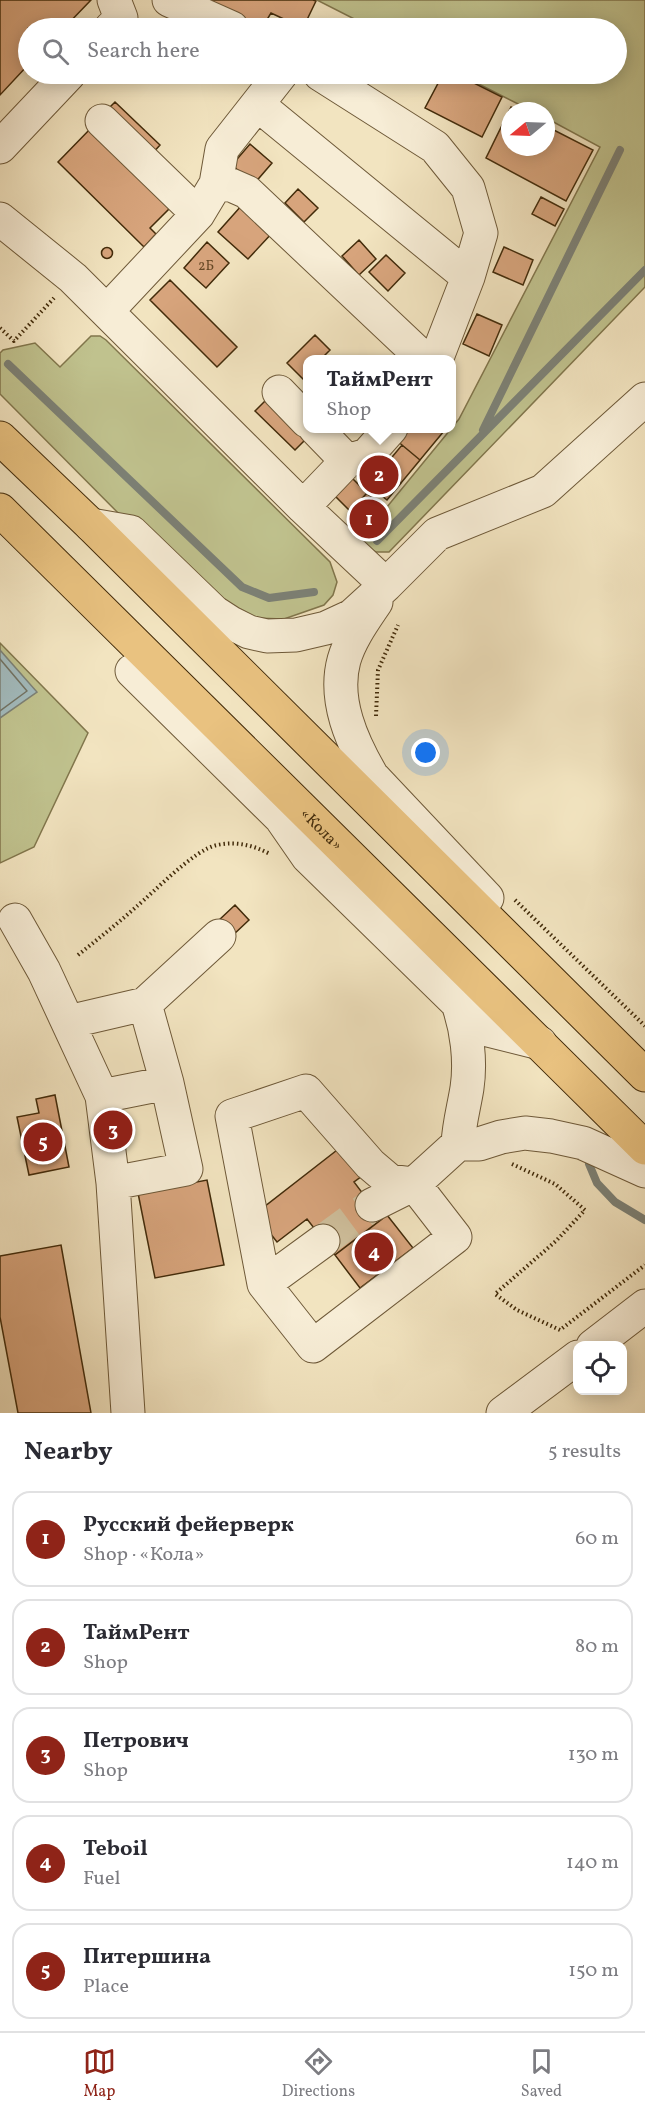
<!DOCTYPE html>
<meta charset="utf-8">
<style>
:root{--surface:#fff;--page:#f7f7f7;--text:#2b2b33;--muted:#7c7c81;--line:#e1e1e2;--accent:#8f2418}
body{margin:0;font-family:Vollkorn,serif;background:var(--page);color:var(--text)}
.controls{position:absolute;right:18px;bottom:18px;display:grid;overflow:hidden;border-radius:12px;box-shadow:0 3px 15px #0003}
.controls button{width:54px;height:54px;display:grid;place-items:center;padding:0;border:0;border-bottom:2px solid var(--line);background:var(--surface);color:var(--text);font:30px sans-serif}
.compass{position:absolute;left:501px;top:102px;width:54px;height:54px;border-radius:50%;background:var(--surface);box-shadow:0 3px 15px #0003;rotate:251deg}
.you{position:absolute;left:426px;top:753px;width:21px;height:21px;margin:-15px;border:4px solid #fff;border-radius:50%;background:#1a73e8;box-shadow:0 0 0 9px #1a73e833}
.badge{display:grid;place-items:center;width:39px;height:39px;border-radius:50%;background:var(--accent);color:#fff;font-size:20px;font-weight:700}
.pin{position:absolute;translate:-50% -50%;border:3px solid #fff;box-shadow:0 2px 6px #0006}
.popup{position:absolute;left:303px;top:355px;width:153px;height:78px;box-sizing:border-box;display:grid;place-content:center;border-radius:12px;background:var(--surface);filter:drop-shadow(0 2px 4px #0005);font-size:20px;white-space:nowrap;color:var(--muted)}
.popup b{font-size:22px;color:var(--text)}
.popup::after{content:'';position:absolute;left:50%;top:100%;margin-left:-12px;border:12px solid transparent;border-top-color:var(--surface)}
.list{margin:0;padding:0;list-style:none}
h2{display:flex;justify-content:space-between;align-items:center;height:78px;margin:0;padding:0 24px;font-size:26px}
h2 small{font-size:20px;font-weight:400;color:var(--muted)}
.list li{display:grid;grid-template-columns:39px 1fr auto;gap:18px;align-items:center;box-sizing:border-box;height:96px;margin:0 12px 12px;padding:0 12px;border:2px solid var(--line);border-radius:18px}
.list b{display:block;font-size:22px;white-space:nowrap}
.list p{margin:0;font-size:20px;white-space:nowrap;color:var(--muted)}
.list em{font-size:20px;font-style:normal;color:var(--muted)}
.icon{flex:none;width:33px;height:33px;fill:none;stroke:currentColor;stroke-width:2;stroke-linecap:round;stroke-linejoin:round}
.map{position:relative;flex:none;width:645px;height:1413px;overflow:hidden}
.search{position:absolute;background:var(--surface);box-shadow:0 3px 15px #0003;left:18px;right:18px;top:18px;height:66px;display:flex;align-items:center;gap:15px;box-sizing:border-box;padding:0 21px;border-radius:33px;color:var(--muted);font-size:22px}
.sheet{height:618px;background:var(--surface)}
nav{display:flex;justify-content:space-around;align-items:center;box-sizing:border-box;height:84px;border-top:2px solid var(--line);background:var(--surface);font-size:16px;color:var(--muted)}
nav a{display:grid;justify-items:center;gap:3px}
nav .on{color:var(--accent)}
.map>svg:first-child{display:block}
</style>
<div class="map">
<svg width="645" height="1413" viewBox="0 0 645 1413">
<rect width="100%" height="100%" fill="#f2e4c0"/>
<filter id="stains"><feTurbulence type="fractalNoise" baseFrequency=".00333" numOctaves="4"/><feColorMatrix values="0 0 0 0 .2 0 0 0 0 .09 0 0 0 0 .02 0 0 0 .5 -.17"/></filter>
<radialGradient id="worn" r=".72"><stop offset=".6" stop-color="#630" stop-opacity="0"/><stop offset="1" stop-color="#630" stop-opacity=".3"/></radialGradient>
<!-- green -->
<path fill="#c0c28e" stroke="#81764c" stroke-width="1.5" d="M317 0H645V287L389 552H376L365 547 364 535 459 419 600 147 546 118V111H532L459 74H616V28H372Z
M91 336H100L106 340 330 562 337 582 333 595 324 605 284 619 252 618 221 607 136 531 0 394V353L3 350 35 343 60 367Z
M0 643 88 733 34 847 0 863Z"/>
<!-- water -->
<path fill="#a2bbbe" stroke="#7c8176" stroke-width="1.5" d="M0 650 37 692 0 718Z"/>
<g fill="none" stroke-linecap="round" stroke-linejoin="round">
<!-- shore -->
<path stroke="#727364" stroke-width="1.5" d="M0 659 27 691 0 711"/>
<!-- stream -->
<path stroke="#7c8176" stroke-width="8" d="M8 364 242 587 269 598 314 592
M483 430 620 150
M377 541 645 270
M589 1164 597 1183 615 1202 645 1220"/>
</g>
<!-- building -->
<path fill="#d7a47c" stroke="#422b0a" stroke-width="1.5" d="M0 0H91L64 28H28V65L0 95Z
M203 0H313L316 1 303 28 271 13 262 28Z
M443 74H456L502 97 482 137 425 108Z
M115 102 160 145 151 155 105 112Z
M511 107 518 111H510V147H546V126L593 150 566 201 486 158Z
M92 127 172 206 150 228 156 234 144 247 58 162Z
M250 144 272 163 254 184 232 165Z
M298 189 318 208 304 222 285 203Z
M541 197 564 209 555 226 532 214Z
M242 205 273 232 248 259 218 232Z
M359 240 376 259 359 275 342 256Z
M207 242 229 263 206 288 184 268Z
M504 247 533 260 523 285 493 272Z
M101.5 253a5.5 5.5 0 1 1 11 0a5.5 5.5 0 1 1-11 0Z
M386 255 405 273 388 291 369 272Z
M170 280 237 347 217 367 150 300Z
M477 314 502 325 489 356 463 344Z
M315 335 330 350 320 360H307V383L287 363Z
M270 396 310 435 295 450 255 411Z
M406 428H441L444 431 420 460 396 440Z
M402 445 420 460 401 483 383 468Z
M380 466 401 483 387 500 366 483Z
M350 476 367 493 350 511 333 494Z
M367 493 385 511 368 529 350 511Z
M235 905 249 920 232 936 218 921Z
M55 1095 69 1167 29 1175 17 1117 39 1113 36 1099Z
M341 1147 362 1176 354 1182 382 1219 335 1255 307 1219 277 1242 255 1214Z
M207 1180 224 1265 155 1278 138 1193Z
M387 1215 413 1248 360 1288 335 1255Z
M61 1245 91 1413H18L0 1317V1256Z"/>
<g fill="none" stroke-linecap="round" stroke-linejoin="round">
<!-- minor-tunnel -->
<path stroke="#cfbf9c" stroke-width="33" stroke-dasharray="33 16" stroke-linecap="butt" d="M323 1241 372 1205"/>
<defs>
<path id="minor" d="M169 0 232 28
M111 28 121 18 114 0
M320 74 435 147 468 188 481 233 468 277 436 360
M258 105 468 277
M102 121 198 214
M0 147 69 74
M216 184 231 185 247 192 425 360
M0 219 73 278 303 507 386 585
M107 311 198 214 216 184 222 149 281 74
M279 392 307 421
M315 428 347 461
M303 507 347 461 367 455 391 428
M91 525 131 532 214 612 231 623 249 632 267 636 296 635 326 628 352 616 386 585 437 534 543 491 645 399
M376 602C364 620 350 639 344 660 333 700 352 742 372 776L487 898
M132 671 281 818 308 857 484 1029 540 1043
M15 920 44 971 102 1096 113 1183 186 1169 167 1083 145 1004 68 1022
M145 1004 219 936
M306 1091 370 1164 390 1181 414 1184 455 1237 313 1346 264 1284 232 1116Z
M102 1096 167 1083
M458 1144C459 1124 464 1107 467 1088 471 1061 467 1029 458 1004
M113 1183 128 1413
M372 1205 414 1184 458 1144H479L501 1137 525 1133 551 1136 583 1143 645 1171
M264 1284 323 1241
M593 1346 645 1306
M503 1413 578 1357"/>
<g id="major">
<path d="M0 438 91 525 645 1075"/>
<path id="s1" d="M0 510 645 1148"/>
</g>
</defs>
<!-- minor casing -->
<use href="#minor" stroke="#6e5938" stroke-width="35"/>
<!-- major casing -->
<use href="#major" stroke="#422b0a" stroke-width="35"/>
<!-- path -->
<path stroke="#422b0a" stroke-width="4" stroke-dasharray="1.5 3" stroke-linecap="butt" d="M0 328 14 341 54 298
M376 716 378 670 398 625
M515 900 645 1026
M78 955C98 939 117 924 136 907 154 892 195 849 217 845 236 841 253 845 270 854
M512 1164 555 1184 585 1210 556 1241 495 1294 517 1310 560 1330 645 1265"/>
<!-- minor -->
<use href="#minor" stroke="#f7edd6" stroke-width="33"/>
<!-- major -->
<use href="#major" stroke="#e9c280" stroke-width="33"/>
</g>
<g text-anchor="middle" stroke-width="4.5" stroke-linejoin="round" paint-order="stroke">
<!-- number labels -->
<g font-size="14" fill="#674926">
<text x="206" y="270">2Б</text>
</g>
<!-- street labels -->
<g font-size="16" fill="#422b0a" stroke="#f7edd6">
<text dy="6" stroke="none"><textPath href="#s1" startOffset="453">«Кола»</textPath></text>
</g>
</g>
<rect width="100%" height="100%" filter="url(#stains)"/>
<rect width="100%" height="100%" fill="url(#worn)"/>
</svg>
<div class="controls">
<button><svg class="icon" aria-label="locate" viewBox="0 0 24 24"><circle cx="12" cy="12" r="6"/><path d="M12 2v4M12 18v4M2 12h4M18 12h4"/></svg></button>
</div>
<svg class="compass" viewBox="-18 -18 36 36"><path d="M0-13l5 13h-10z" fill="#e53935"/><path d="M0 13l5-13h-10z" fill="#7c7c81"/></svg>
<div class="you"></div>
<div class="pin badge" style="left:369px;top:519px">1</div>
<div class="pin badge" style="left:379px;top:475px">2</div>
<div class="popup"><b>ТаймРент</b>Shop</div>
<div class="pin badge" style="left:113px;top:1130px">3</div>
<div class="pin badge" style="left:374px;top:1252px">4</div>
<div class="pin badge" style="left:43px;top:1142px">5</div>
<div class="search"><svg class="icon" aria-label="search" viewBox="0 0 24 24"><circle cx="10" cy="10" r="6"/><path d="M15 15l6 6"/></svg>Search here</div>
</div>
<section class="sheet">
<h2>Nearby<small>5 results</small></h2>
<ul class="list">
<li><span class="badge">1</span><div><b>Русский фейерверк</b><p>Shop · «Кола»</p></div><em>60 m</em></li>
<li><span class="badge">2</span><div><b>ТаймРент</b><p>Shop</p></div><em>80 m</em></li>
<li><span class="badge">3</span><div><b>Петрович</b><p>Shop</p></div><em>130 m</em></li>
<li><span class="badge">4</span><div><b>Teboil</b><p>Fuel</p></div><em>140 m</em></li>
<li><span class="badge">5</span><div><b>Питершина</b><p>Place</p></div><em>150 m</em></li>
</ul>
</section>
<nav>
<a class="on"><svg class="icon" aria-label="map" viewBox="0 0 24 24"><path d="M3 6l6-2 6 2 6-2v14l-6 2-6-2-6 2zM9 4v14M15 6v14"/></svg>Map</a>
<a><svg class="icon" aria-label="directions" viewBox="0 0 24 24"><path d="M12 3l9 9-9 9-9-9zM9 14v-3h6M13 9l2 2-2 2"/></svg>Directions</a>
<a><svg class="icon" aria-label="saved" viewBox="0 0 24 24"><path d="M7 4h10v16l-5-4-5 4z"/></svg>Saved</a>
</nav>
